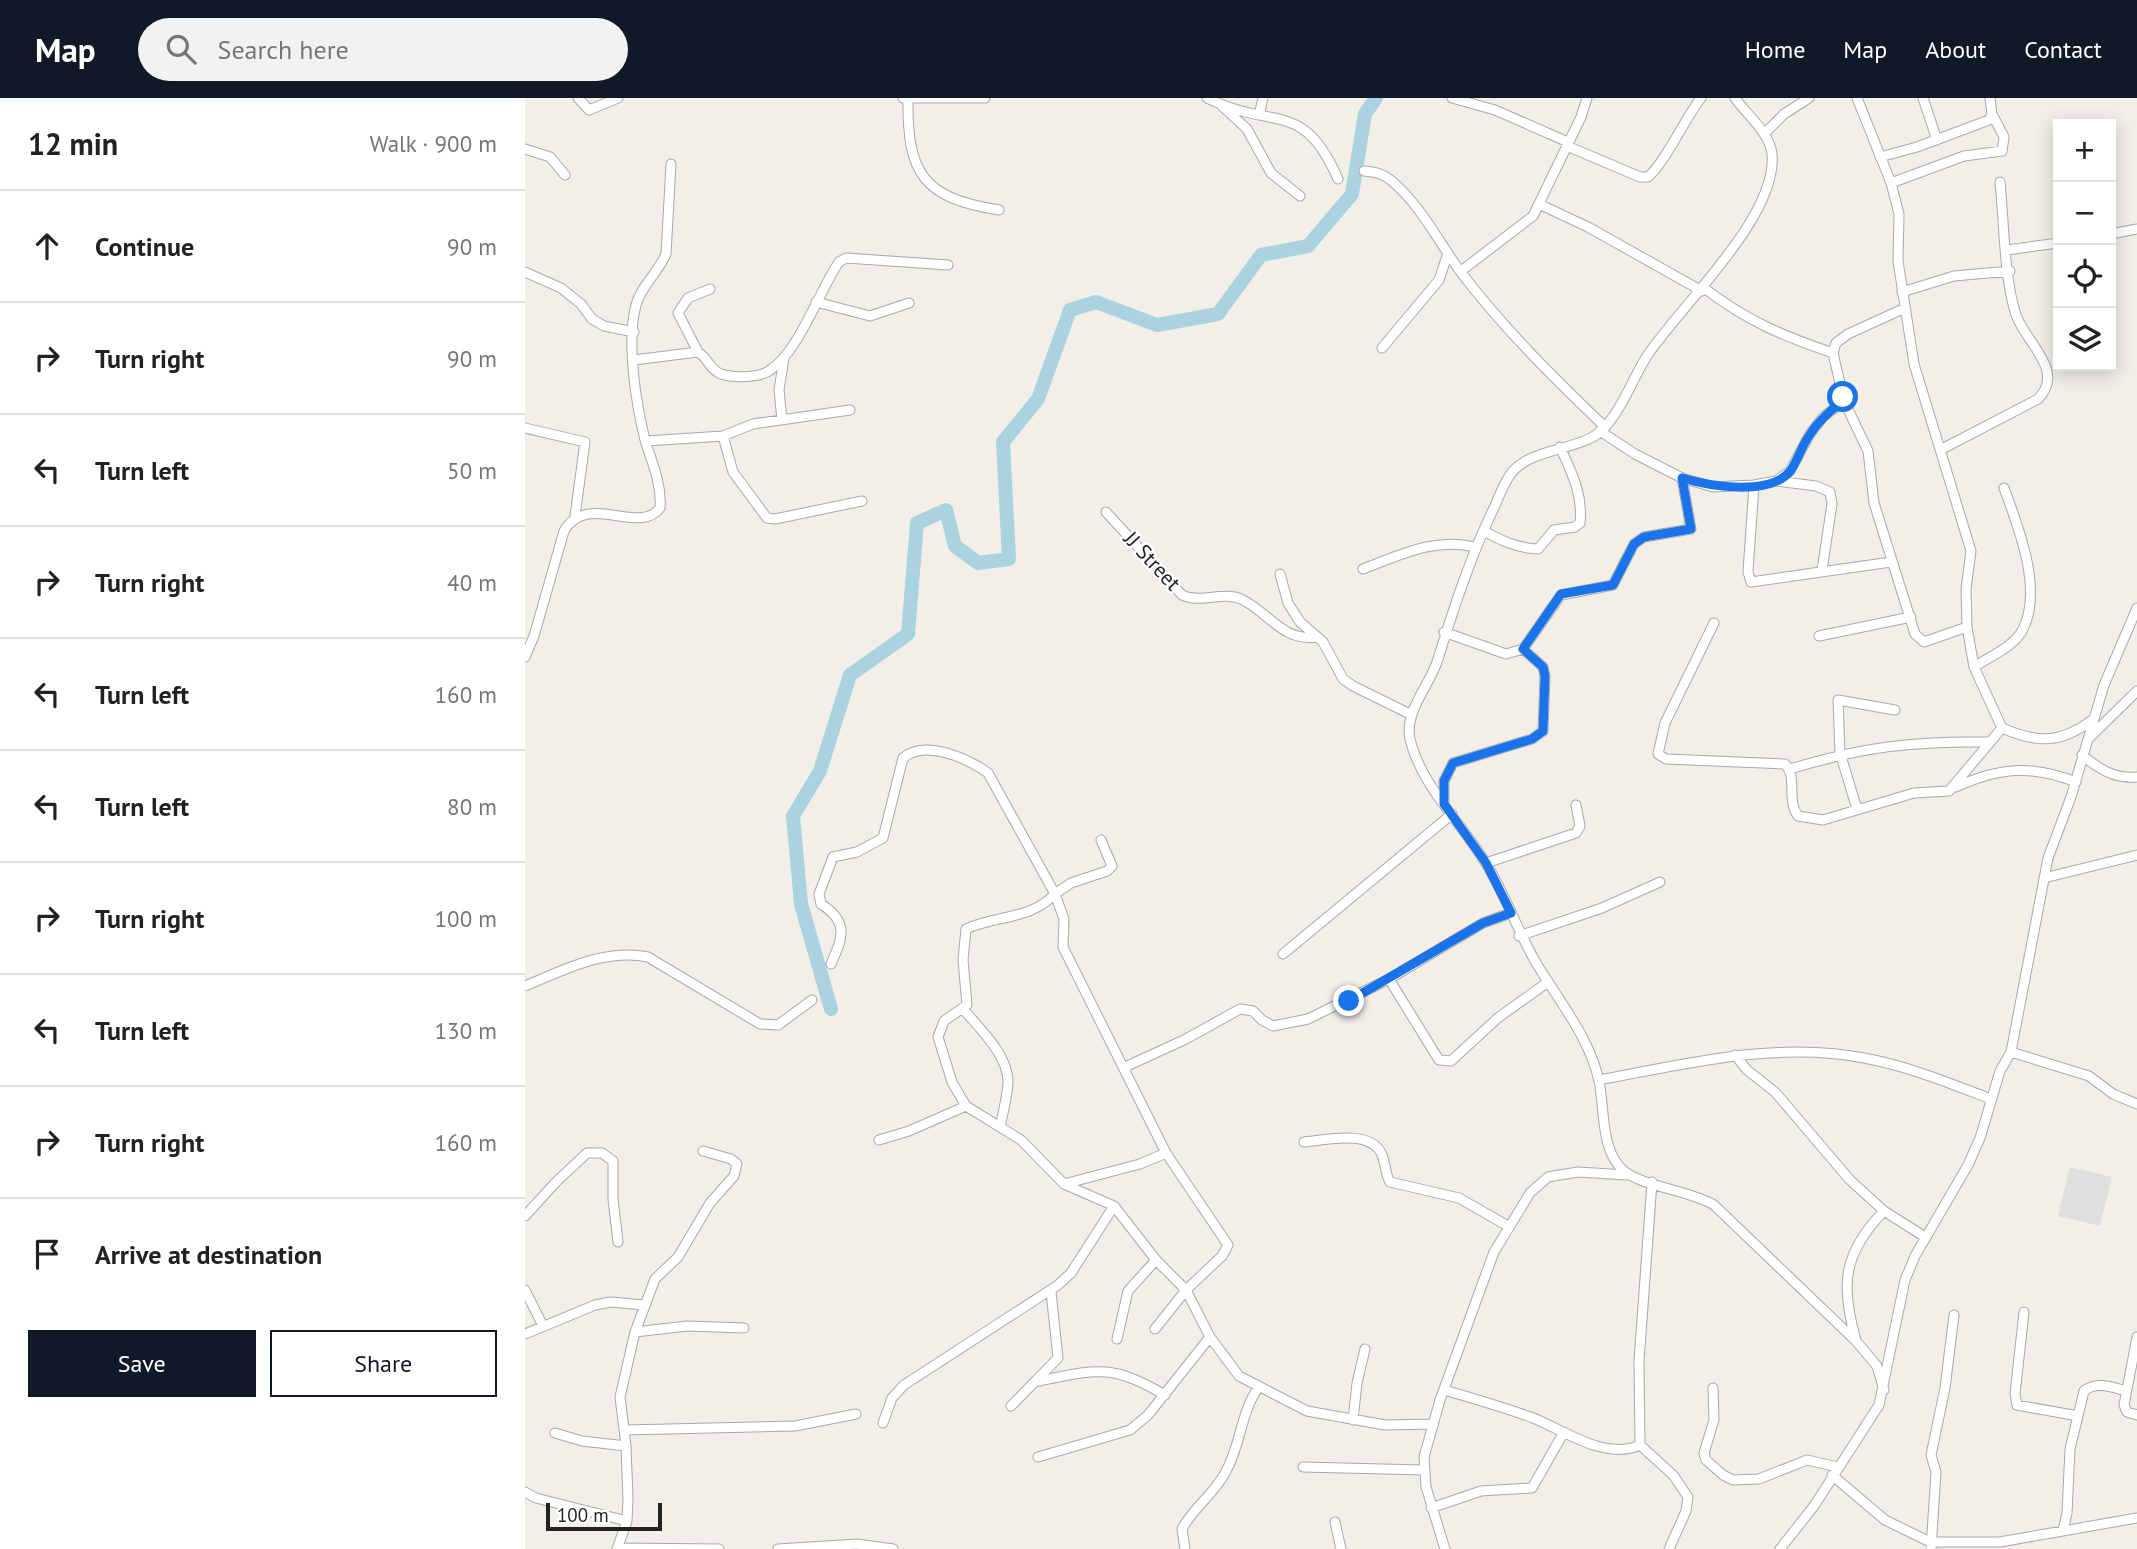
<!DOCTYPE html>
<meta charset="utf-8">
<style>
:root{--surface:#fff;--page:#f2f2f2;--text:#222;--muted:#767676;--line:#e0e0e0;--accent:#111827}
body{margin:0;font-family:"PT Sans",sans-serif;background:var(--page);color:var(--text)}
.controls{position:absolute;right:21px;top:21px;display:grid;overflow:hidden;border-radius:0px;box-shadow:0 4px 18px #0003}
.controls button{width:63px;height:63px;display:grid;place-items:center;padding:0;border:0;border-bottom:2px solid var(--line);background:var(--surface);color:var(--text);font:35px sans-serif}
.scale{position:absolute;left:21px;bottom:18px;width:116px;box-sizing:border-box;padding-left:7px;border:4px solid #222;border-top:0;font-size:19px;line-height:24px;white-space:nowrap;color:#222;-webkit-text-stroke:5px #fff;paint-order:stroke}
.stop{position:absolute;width:21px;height:21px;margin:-16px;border:5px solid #1a73e8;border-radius:50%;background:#fff}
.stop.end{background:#1a73e8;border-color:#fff;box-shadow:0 2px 7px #0008}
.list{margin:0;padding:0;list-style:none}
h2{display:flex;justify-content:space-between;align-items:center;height:91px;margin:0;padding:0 28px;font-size:30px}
h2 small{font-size:23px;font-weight:400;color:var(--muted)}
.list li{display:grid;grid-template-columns:46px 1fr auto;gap:21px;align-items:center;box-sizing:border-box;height:112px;padding:0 28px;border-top:2px solid var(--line)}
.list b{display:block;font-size:26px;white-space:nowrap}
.list em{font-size:23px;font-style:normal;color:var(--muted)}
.actions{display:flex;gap:14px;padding:21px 28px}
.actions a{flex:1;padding:16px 0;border:2px solid var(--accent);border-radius:0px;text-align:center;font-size:24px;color:var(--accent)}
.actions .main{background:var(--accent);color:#fff}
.icon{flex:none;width:38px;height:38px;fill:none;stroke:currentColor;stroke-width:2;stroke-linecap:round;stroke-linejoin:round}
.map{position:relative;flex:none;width:1612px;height:1451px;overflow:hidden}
header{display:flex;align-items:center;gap:42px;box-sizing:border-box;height:98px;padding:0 35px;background:var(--accent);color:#fff}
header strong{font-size:33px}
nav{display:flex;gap:38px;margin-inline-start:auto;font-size:24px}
.search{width:490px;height:63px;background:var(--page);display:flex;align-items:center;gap:18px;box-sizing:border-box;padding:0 24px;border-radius:38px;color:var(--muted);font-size:26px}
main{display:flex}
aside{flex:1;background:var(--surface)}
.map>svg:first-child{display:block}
</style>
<header>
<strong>Map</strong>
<div class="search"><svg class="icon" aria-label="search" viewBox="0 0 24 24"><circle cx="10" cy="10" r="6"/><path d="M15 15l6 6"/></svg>Search here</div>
<nav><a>Home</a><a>Map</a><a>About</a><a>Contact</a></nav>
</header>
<main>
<aside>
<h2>12 min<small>Walk · 900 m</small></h2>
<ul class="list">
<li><svg class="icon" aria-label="ahead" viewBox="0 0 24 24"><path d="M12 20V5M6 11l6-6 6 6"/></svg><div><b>Continue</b></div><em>90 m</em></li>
<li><svg class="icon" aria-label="right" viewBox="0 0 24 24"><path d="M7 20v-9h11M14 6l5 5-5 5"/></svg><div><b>Turn right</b></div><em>90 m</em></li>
<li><svg class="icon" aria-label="left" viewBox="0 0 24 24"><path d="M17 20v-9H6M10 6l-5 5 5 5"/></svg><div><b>Turn left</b></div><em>50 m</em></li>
<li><svg class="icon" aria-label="right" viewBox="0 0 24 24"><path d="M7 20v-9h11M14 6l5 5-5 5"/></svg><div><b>Turn right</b></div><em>40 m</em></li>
<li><svg class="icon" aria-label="left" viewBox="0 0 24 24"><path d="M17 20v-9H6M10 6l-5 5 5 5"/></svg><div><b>Turn left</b></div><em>160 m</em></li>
<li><svg class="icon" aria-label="left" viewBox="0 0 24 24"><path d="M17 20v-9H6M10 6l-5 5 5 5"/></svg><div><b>Turn left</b></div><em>80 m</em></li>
<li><svg class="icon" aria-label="right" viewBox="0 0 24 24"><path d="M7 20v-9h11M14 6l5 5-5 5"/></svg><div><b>Turn right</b></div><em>100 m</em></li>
<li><svg class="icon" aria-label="left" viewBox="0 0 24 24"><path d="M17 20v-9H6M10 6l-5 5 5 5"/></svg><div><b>Turn left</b></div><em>130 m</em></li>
<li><svg class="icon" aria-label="right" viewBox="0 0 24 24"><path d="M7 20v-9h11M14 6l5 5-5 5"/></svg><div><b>Turn right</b></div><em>160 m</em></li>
<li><svg class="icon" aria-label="arrive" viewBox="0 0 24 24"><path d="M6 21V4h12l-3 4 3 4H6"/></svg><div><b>Arrive at destination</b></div></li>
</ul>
<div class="actions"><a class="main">Save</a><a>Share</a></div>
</aside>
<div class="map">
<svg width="1612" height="1451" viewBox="0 0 1612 1451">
<rect width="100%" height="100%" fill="#f2efe9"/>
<!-- residential -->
<path fill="#e0dfdf" d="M1545 1069 1587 1079 1575 1128 1533 1118Z"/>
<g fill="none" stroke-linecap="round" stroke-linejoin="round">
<!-- river -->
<path stroke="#aad3df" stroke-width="14" d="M306 911 276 806 268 718 295 673 325 577 383 536 392 425 421 412 430 448 453 465 484 461 478 344 513 301 545 212 571 204 632 227 693 216 736 157 783 148 827 96 840 16 851 0"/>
<defs>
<path id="minor" d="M53 0 64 12 93 0
M378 0H460
M383 0C382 76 398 100 474 112
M682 0C748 33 778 0 813 81
M927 0 970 12 1043 44
M1210 0C1222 17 1245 35 1247 56 1253 119 1155 208 1122 258 1108 280 1098 309 1080 329 1060 353 1011 348 988 373 978 384 973 403 966 416 943 465 928 513 912 564 904 588 879 614 885 641 896 688 936 724 960 764 981 797 993 835 1013 868 1035 904 1065 941 1074 983 1080 1011 1075 1053 1099 1073 1119 1089 1164 1092 1189 1107L1331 1243 1352 1268 1359 1292
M1332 0 1366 85 1374 116 1373 163 1389 266 1446 453 1441 491 1442 529 1449 569 1477 630C1512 645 1534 646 1566 623
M1398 0 1412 42
M697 8 722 31 746 75 775 98
M735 13 738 0
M1239 36 1259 16 1284 0
M1042 48 1115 79H1123C1141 63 1159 22 1176 0
M0 51 25 59 40 77
M1355 59 1392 49 1464 22 1467 16 1465 0
M839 73C851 74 859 76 868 84 896 108 913 143 935 173 978 230 1029 280 1080 329
M1366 85 1439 58 1477 53 1479 39 1467 16
M1016 107 1063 129 1177 193
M1586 136 1612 131
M1482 152 1533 145
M936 173 1008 118 1056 19 1062 0
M0 174 36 190 56 206 67 221 79 228 109 234
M1179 190C1222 223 1258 238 1308 255
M1377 194 1429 178 1485 173
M291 204 345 218 384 205
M1380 210 1323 236 1311 245 1308 255 1319 303 1343 353 1349 405 1390 536 1399 544 1442 529
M857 250 914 182 923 155
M173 254 153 215 163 200 185 191
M109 262 173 254C183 260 184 271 196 276 208 280 232 280 244 273 274 254 294 193 314 164L321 160 423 167
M257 322 254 292 259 260
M0 330 60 344 50 418
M1075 333 1110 356 1157 380 1188 389 1229 387 1251 383 1265 373 1285 336 1298 319 1319 303
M198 338 208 374 242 420 250 421 337 403
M121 343 198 338 228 326 325 312
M1417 351 1513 301C1541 273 1501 245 1491 217 1479 180 1479 123 1475 84
M1251 383 1291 388 1305 394 1307 406 1297 472
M1229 387 1223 474 1226 484 1366 464
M581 414 657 497C676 506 697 493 716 501 744 514 757 544 792 539
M959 433C977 443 992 450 1013 451L1029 432 1050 429 1055 425C1058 396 1047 375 1035 349
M838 471C875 457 911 439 950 449
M755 476 763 505 775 524 798 544 818 581 828 588 887 617
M1189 525 1140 625 1133 656 1141 661 1260 666C1273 679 1261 702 1273 718L1298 722 1389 695 1424 693 1477 630
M919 534 981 556 998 551 1036 497 1088 487 1109 446 1119 439 1166 431 1157 380
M1294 538 1386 519
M0 559 9 538 39 433C62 393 114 438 135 410 137 386 127 365 120 342 111 305 101 244 111 207 116 188 133 175 141 156L146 66
M1449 569C1464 559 1488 549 1497 533 1519 493 1493 428 1479 390
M1563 641 1612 593
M1557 657C1574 671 1589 681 1612 679
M1265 671C1337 649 1388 643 1463 644
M1431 689C1475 669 1507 667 1551 684
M919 705V683L928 665 1007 641 1018 633 1020 578 1018 569 998 551
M1332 711 1315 655 1313 602 1370 612
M576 742 587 768 582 773 546 785 530 796 539 821 538 849 641 1055 703 1147 697 1158 661 1192 630 1231
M961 765 1051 735 1055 728 1051 707
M1519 780 1612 757
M994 838 1077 810 1135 784
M758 856 927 716
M306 866C318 839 324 824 296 806L294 796 308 759 332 754 358 740 378 660C400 641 442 660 463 675L530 796C505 822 472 817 441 831L438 862 442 907 419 923 413 939 427 984 441 1008 496 1042 539 1086 589 1108 631 1162 661 1192 685 1239 714 1278 782 1313 860 1327 907 1326
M864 881 914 962 926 963 974 919 1023 884
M0 888C39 872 80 850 123 859L235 926 253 927 287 902
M439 912C455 931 484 958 483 985 482 1000 478 1015 475 1029
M1486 954 1564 978 1588 996 1612 1006
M1210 957 1222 972 1250 994 1325 1082 1359 1113 1400 1139
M600 969 661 941 715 911 728 913 737 922 748 928 783 921 864 881 958 825 986 815
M1074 982C1161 966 1250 943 1339 960 1383 968 1424 985 1466 1001
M354 1042 384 1033 441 1008
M779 1044C800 1042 847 1031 857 1057 861 1066 860 1076 865 1084L934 1100 983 1128
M539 1086 615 1066 641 1055
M0 1118 32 1083 62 1055H77L88 1063V1101L93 1144
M0 1192 18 1228
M1499 1214 1490 1296 1492 1307 1553 1318
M110 1234 162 1228 219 1230
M0 1236 70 1207 86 1204 119 1207
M1612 1239 1599 1307 1602 1314 1612 1317
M592 1241 603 1193 631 1162
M1331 1242C1315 1187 1318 1155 1359 1113
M514 1283C573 1271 586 1266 640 1297
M1188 1290 1189 1322 1179 1355 1181 1362 1198 1377 1208 1382 1234 1381 1282 1362 1313 1369
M920 1292C949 1301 979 1309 1008 1320 1039 1332 1080 1363 1115 1347L1114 1263 1127 1084
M486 1308 533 1260 526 1194
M828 1322 832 1285 840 1251
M358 1325 367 1300 379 1287 533 1187 546 1175 589 1108
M100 1332 270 1328 331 1316
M30 1335 57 1343 101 1348
M1115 1347 1148 1377 1163 1399 1161 1413 1144 1451
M513 1359 605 1332 623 1317 685 1239
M778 1369 898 1372
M1307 1377 1360 1422 1405 1444H1475L1612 1420
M0 1394 11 1400 102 1423
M906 1410 956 1393 1007 1390 1039 1334
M810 1424 816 1451
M1538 1433 1542 1415 1545 1351 1559 1293C1571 1283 1587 1289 1601 1293
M94 1450 194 1451
M92 1451 102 1423 103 1401 101 1348 95 1299 110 1234 130 1181 153 1159 185 1105 209 1078 212 1066 206 1061 178 1053
M253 1451 332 1446 368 1451
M660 1451 657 1431C668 1410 689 1396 700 1375 716 1348 715 1316 733 1290
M920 1451 901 1389 899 1359 915 1302 969 1154 1005 1095 1023 1079 1053 1074 1102 1077
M1255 1451 1289 1408 1354 1307 1380 1182 1390 1158 1443 1067 1455 1040 1475 973 1486 954 1523 760 1546 699 1579 587 1612 510
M1406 1451 1411 1374 1406 1357 1420 1290 1429 1217"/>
</defs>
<!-- minor casing -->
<use href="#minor" stroke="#a9a9a9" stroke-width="11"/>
<!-- minor -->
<use href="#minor" stroke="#fff" stroke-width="9"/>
</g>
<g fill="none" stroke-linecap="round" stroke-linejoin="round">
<!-- route -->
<path stroke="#1a73e8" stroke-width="9" d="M824 903 958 825 986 815 961 765 919 706V683L928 665 1007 641 1018 633 1020 578 1018 569 998 551 1036 496 1088 487 1109 446 1119 439 1166 431 1157 380C1184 388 1246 399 1266 372 1273 361 1277 348 1284 338 1293 323 1305 313 1318 303V299"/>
</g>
<g text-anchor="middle" stroke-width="5" stroke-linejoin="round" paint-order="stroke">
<!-- street labels -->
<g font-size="21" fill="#222" stroke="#fff">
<text transform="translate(627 463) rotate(47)" y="7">JJ Street</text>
</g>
</g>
</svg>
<div class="controls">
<button>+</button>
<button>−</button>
<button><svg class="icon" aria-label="locate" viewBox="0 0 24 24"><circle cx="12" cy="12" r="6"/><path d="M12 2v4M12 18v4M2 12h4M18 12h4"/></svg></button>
<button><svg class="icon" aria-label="layers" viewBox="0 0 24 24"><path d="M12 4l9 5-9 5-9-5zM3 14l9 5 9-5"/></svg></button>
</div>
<div class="scale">100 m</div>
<div class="stop" style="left:1318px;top:299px"></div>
<div class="stop end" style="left:824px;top:903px"></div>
</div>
</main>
